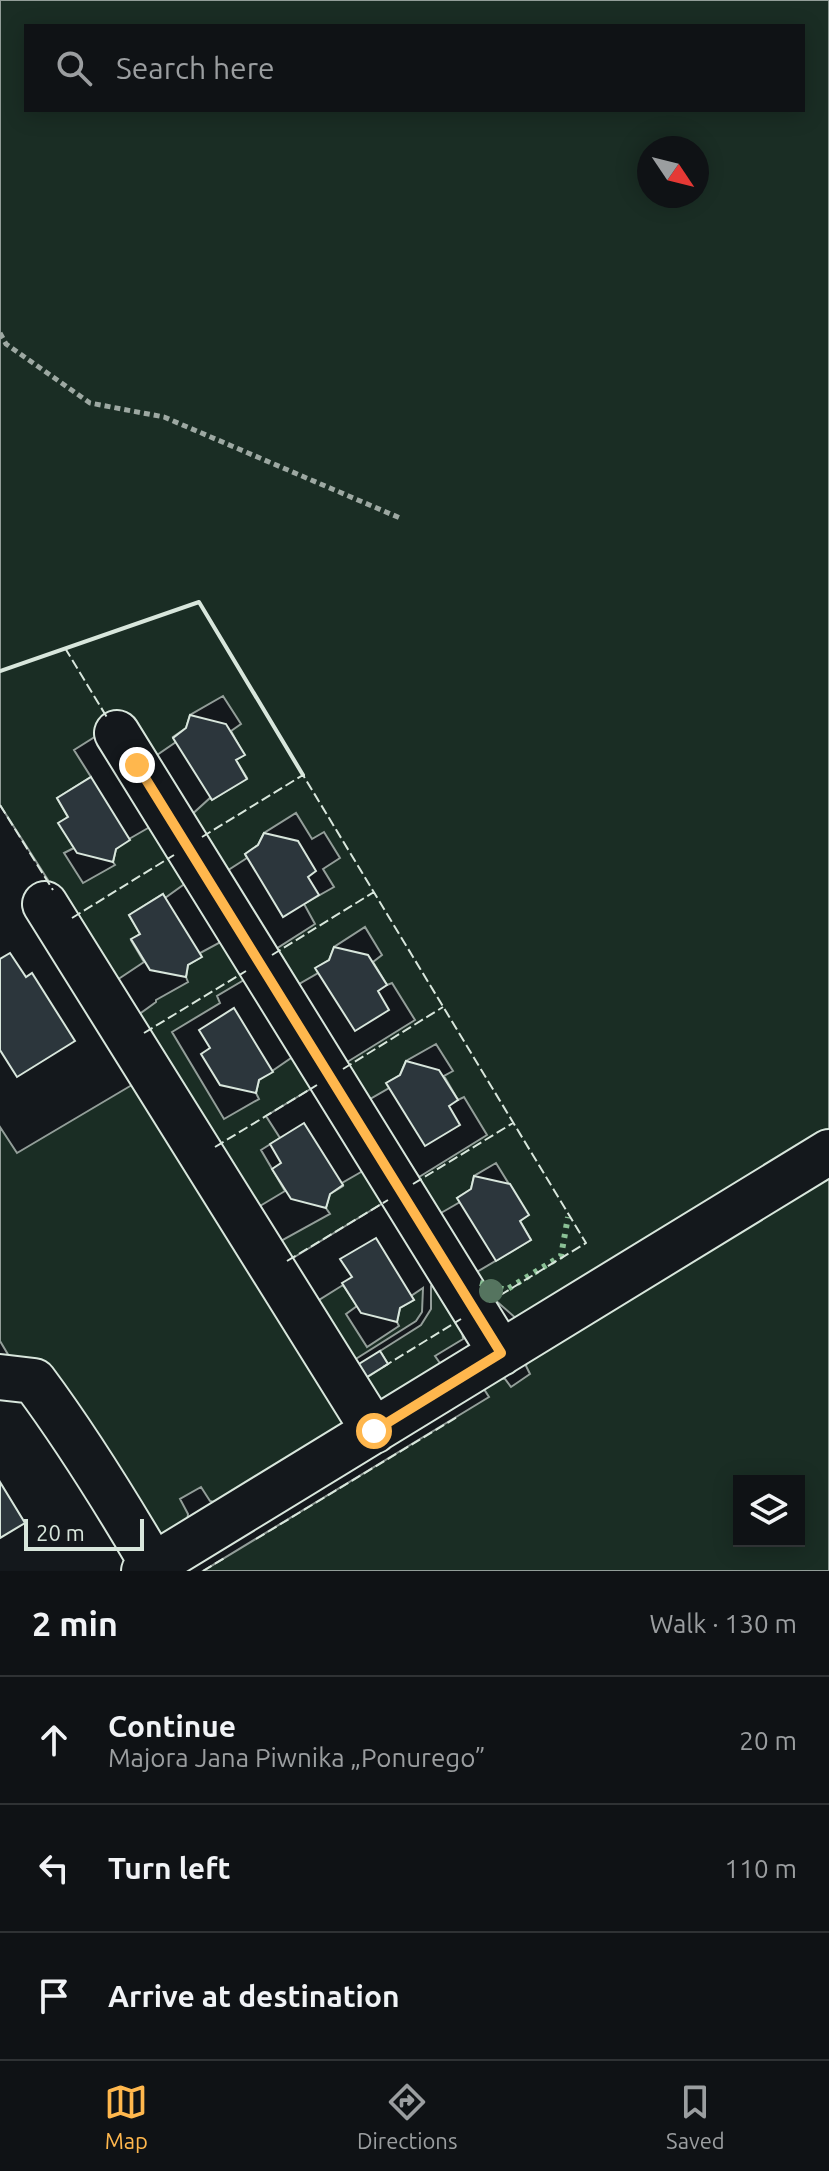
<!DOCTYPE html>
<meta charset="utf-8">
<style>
:root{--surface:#0f1215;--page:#181b1e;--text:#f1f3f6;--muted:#9b9ea0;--line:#2f3234;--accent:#ffb74d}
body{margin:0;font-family:Ubuntu,sans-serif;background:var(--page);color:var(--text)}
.controls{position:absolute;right:24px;bottom:24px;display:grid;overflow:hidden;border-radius:0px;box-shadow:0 4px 20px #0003}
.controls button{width:72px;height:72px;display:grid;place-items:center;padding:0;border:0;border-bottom:2px solid var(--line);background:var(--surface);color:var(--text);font:40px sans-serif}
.compass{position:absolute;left:637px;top:136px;width:72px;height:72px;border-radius:50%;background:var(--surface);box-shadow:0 4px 20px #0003;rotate:125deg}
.scale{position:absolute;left:24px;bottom:20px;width:120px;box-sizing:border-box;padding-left:8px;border:4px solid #d8e6dc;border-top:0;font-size:22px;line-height:28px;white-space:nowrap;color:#d8e6dc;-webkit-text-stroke:6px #14181c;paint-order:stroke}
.stop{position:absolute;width:24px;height:24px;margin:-18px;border:6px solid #ffb74d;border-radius:50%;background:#fff}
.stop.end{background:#ffb74d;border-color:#fff;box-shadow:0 2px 8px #0008}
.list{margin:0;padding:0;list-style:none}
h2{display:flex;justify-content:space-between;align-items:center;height:104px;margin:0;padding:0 32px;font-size:34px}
h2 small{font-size:26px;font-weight:400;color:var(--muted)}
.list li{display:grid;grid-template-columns:52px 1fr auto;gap:24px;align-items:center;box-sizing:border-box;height:128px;padding:0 32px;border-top:2px solid var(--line)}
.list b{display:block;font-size:30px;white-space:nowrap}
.list p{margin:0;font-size:26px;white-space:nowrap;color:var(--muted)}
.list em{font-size:26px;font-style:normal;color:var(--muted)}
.icon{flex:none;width:44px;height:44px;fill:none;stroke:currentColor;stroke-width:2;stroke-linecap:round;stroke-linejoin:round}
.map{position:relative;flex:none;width:829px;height:1571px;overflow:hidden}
.search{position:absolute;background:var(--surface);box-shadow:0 4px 20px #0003;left:24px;right:24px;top:24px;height:88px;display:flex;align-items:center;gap:20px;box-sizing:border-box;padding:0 28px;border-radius:0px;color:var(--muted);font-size:30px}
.sheet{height:488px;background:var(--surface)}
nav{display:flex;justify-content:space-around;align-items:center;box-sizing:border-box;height:112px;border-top:2px solid var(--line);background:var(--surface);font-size:22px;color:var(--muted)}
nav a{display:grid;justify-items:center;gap:4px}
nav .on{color:var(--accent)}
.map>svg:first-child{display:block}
</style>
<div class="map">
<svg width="829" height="1571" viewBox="0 0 829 1571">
<rect width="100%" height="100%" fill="#14181c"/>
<!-- green -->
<path fill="#1a2d24" stroke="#939e99" stroke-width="2" fill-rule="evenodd" d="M0 0H829V1130L602 1268 829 1175V1571H203L489 1397 482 1386 497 1377 505 1379 511 1387 530 1374 526 1366 528 1358 518 1320 494 1299 490 1292 470 1276 531 1240 520 1221 528 1215 496 1163 474 1176 471 1189 457 1198 460 1202 434 1217 401 1162 407 1159 419 1177 487 1135 464 1097 458 1100 444 1076 453 1071 436 1044 406 1061 400 1075 387 1083 389 1088 363 1103 344 1064 415 1020 392 983 387 985 373 962 382 955 365 927 334 947 329 960 316 968 318 973 292 988 276 949 315 924 304 904 334 887 323 869 340 858 324 832 312 839 296 813 264 833 258 845 245 854 247 858 222 874 188 818 210 798 212 800 247 778 236 760 244 755 231 731 241 724 223 696 190 715 186 728 173 737 176 742 151 759 125 718 74 750 91 777 57 798 68 817 59 823 74 848 64 853 83 883 115 865 113 862 116 849 129 839 155 824 190 880 165 898 163 894 129 915 140 934 131 940 144 962 117 980 138 1015 156 1002V1000L188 982 186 977 188 965 201 957 200 953 226 939 249 977 217 996 220 1003 172 1032 224 1119 259 1099 256 1093 259 1080 297 1054 317 1085 266 1116 280 1138 261 1150 285 1191 260 1206 281 1241 330 1214 326 1208 330 1194 343 1186 342 1183 368 1168 388 1200 288 1261 314 1303 343 1285 357 1306 346 1314 367 1347 399 1326 397 1322 400 1308 414 1300 411 1296 423 1288 422 1312 416 1321 351 1362 363 1380 388 1364 380 1351 421 1325 431 1309V1286L438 1282 461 1319 463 1339 435 1356 442 1366 378 1405 42 885 48 880 0 805ZM26 26H803V110H26ZM649 148H697V196H649ZM739 1481H799V1541H739Z
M142 1079 345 1419 343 1428 218 1503 210 1501 201 1487 180 1499 188 1514 187 1522 165 1536 154 1533 117 1537 0 1341V1127L17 1153Z"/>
<!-- building -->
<path fill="#2c363c" stroke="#d8e6dc" stroke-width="2" d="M190 715 226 724 245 755 236 760 247 779 212 800 173 738 186 728Z
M91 777 130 840 116 849 113 862 77 853 58 823 68 817 57 798Z
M264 833 298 841 316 871 308 877 319 895 283 917 245 854 258 845Z
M163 894 202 957 188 965 186 977 150 970 131 939 140 934 129 915Z
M334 947 368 955 387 985 378 991 389 1010 355 1031 315 968 329 960Z
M10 953 26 977 32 973 75 1041 17 1077 0 1050V959Z
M234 1008 273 1072 259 1080 256 1093 220 1085 201 1054 210 1048 199 1030Z
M406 1061 439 1070 458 1100 449 1106 460 1125 425 1146 386 1083 400 1075Z
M304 1123 343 1185 330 1194 326 1208 291 1199 272 1169 281 1163 270 1144Z
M474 1176 510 1184 529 1215 520 1221 531 1240 496 1261 457 1198 471 1189Z
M376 1238 414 1300 400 1308 397 1322 361 1313 342 1283 352 1277 340 1259Z
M380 1351 388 1364 362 1380 354 1367Z
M0 1482 25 1523 0 1538Z"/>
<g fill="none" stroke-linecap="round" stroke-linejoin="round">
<defs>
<path id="minor" d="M117 733 501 1353
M45 904 374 1431
M0 1377 34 1381C78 1440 116 1502 153 1565
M144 1571 829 1152"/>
</defs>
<!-- minor casing -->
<use href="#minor" stroke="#d8e6dc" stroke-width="48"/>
<!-- path -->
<path stroke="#9da8a2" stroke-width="5" stroke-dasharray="6 4" stroke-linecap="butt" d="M0 333 6 344 90 403 164 417 400 518"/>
<!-- minor -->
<use href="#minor" stroke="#14181c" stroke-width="44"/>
<!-- hedge -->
<path stroke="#8ac095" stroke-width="6" stroke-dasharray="4 6" stroke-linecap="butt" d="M480 1283 506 1290 561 1256 568 1217"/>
<!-- fence -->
<path stroke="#d8e6dc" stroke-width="2" stroke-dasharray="10 4" stroke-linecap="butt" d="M65 648 108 719
M0 805 53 890
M202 837 303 775 586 1243 489 1302
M72 918 174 855
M272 955 374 892
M144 1033 246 971
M343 1069 443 1007
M215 1147 317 1085
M413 1184 513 1123
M287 1261 388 1200
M383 1367 461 1319
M256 1539 457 1417
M203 1571 226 1557"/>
<!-- wall -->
<path stroke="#d8e6dc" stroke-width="4" d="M0 671 199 602 303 775"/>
</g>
<!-- trees -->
<circle fill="#55745f" cx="491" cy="1291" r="12"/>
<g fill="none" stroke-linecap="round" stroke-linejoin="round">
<!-- route -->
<path stroke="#ffb74d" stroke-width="10" d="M137 765 501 1353 374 1431"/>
</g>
</svg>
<div class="controls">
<button><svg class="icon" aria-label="layers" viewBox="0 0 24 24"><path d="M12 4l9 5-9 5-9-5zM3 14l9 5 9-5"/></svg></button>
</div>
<svg class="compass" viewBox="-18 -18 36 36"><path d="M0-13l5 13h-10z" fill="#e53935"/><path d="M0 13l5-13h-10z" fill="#9b9ea0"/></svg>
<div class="scale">20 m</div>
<div class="stop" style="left:374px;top:1431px"></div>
<div class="stop end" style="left:137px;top:765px"></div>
<div class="search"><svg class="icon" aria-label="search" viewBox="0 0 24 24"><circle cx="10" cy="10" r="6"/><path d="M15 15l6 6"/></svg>Search here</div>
</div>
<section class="sheet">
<h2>2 min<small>Walk · 130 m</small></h2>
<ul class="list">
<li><svg class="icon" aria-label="ahead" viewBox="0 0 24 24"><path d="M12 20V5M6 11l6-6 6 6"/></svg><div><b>Continue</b><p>Majora Jana Piwnika „Ponurego”</p></div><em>20 m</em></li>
<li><svg class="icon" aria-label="left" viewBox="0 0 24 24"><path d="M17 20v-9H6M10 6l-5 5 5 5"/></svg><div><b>Turn left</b></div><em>110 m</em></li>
<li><svg class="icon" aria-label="arrive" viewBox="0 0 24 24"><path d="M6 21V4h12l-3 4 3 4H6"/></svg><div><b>Arrive at destination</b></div></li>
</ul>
</section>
<nav>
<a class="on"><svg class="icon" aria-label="map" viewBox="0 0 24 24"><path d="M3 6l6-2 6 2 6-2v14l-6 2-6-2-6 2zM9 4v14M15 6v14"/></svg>Map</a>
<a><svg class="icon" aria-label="directions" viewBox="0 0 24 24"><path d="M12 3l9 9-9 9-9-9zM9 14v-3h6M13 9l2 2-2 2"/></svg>Directions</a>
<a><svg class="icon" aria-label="saved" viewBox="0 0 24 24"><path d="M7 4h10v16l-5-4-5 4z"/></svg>Saved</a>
</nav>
